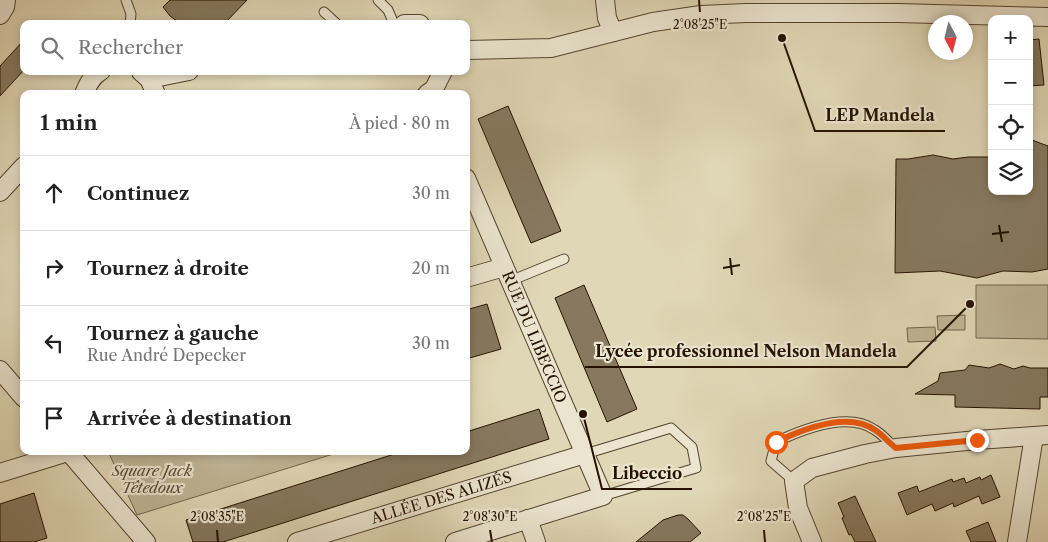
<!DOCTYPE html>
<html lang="fr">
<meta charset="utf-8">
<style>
:root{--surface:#fff;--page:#f2f2f2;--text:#222;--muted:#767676;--line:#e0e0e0}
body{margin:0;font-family:"Libre Caslon Text",serif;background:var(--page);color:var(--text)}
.controls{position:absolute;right:15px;top:15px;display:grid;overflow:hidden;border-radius:10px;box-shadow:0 2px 8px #0003}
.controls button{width:45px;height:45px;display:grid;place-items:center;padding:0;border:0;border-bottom:1px solid var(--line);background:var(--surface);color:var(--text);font:25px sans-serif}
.compass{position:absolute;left:928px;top:15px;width:45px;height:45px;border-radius:50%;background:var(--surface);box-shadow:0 2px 8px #0003;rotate:173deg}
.stop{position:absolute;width:15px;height:15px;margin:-11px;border:4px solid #ea580c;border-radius:50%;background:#fff}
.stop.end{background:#ea580c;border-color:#fff;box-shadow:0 1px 5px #0008}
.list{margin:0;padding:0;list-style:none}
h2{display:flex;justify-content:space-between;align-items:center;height:65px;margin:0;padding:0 20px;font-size:21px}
h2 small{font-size:16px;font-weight:400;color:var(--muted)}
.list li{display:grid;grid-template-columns:32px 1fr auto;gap:15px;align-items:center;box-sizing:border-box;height:75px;padding:0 20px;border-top:1px solid var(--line)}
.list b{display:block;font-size:19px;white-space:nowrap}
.list p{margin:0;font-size:16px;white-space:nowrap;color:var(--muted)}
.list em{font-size:16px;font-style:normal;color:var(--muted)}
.icon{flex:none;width:28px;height:28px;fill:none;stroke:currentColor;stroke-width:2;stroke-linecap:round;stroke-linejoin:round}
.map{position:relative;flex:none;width:1048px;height:542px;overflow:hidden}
.search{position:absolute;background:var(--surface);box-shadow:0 2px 8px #0003;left:20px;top:20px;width:450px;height:55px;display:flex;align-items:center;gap:12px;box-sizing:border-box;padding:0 18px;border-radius:10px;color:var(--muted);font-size:19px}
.panel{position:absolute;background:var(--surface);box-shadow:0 2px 8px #0003;left:20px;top:90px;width:450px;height:365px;border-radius:10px}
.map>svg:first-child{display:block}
</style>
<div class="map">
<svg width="1048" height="542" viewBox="0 0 1048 542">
<rect width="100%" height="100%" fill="#e0d7b6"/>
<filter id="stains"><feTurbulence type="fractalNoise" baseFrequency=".004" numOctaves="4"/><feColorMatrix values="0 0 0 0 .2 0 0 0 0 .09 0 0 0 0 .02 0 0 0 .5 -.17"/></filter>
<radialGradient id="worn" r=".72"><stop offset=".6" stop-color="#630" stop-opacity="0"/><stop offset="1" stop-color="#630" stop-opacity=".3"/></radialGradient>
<!-- green -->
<path fill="#c0b697" stroke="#72644c" d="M976 285H1048V339L976 338Z
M965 315V330H938L937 316Z
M935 327 936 341 908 342 907 328Z
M108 451H343L137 515Z"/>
<!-- building -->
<path fill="#86795f" stroke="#251300" d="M170 0H247L224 24H181L170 16 163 7Z
M1039 39 1044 85 1029 86V40Z
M24 40V70L0 96V66Z
M508 106 561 231 531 243 478 119Z
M1029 139 1048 146V269L1032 272 1003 271 977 278 940 271 895 273 896 159H908L933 155 953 159 968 157H992V191H1029Z
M584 285 637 409 607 422 555 298Z
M487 304 501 349 466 359V310Z
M1000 364 1014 369 1023 366 1030 368H1048V397H1040V409L955 407V395L915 394 938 381 940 373 965 370 969 365 989 368Z
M539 409 549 439 223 542H193L186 520 404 451H466V432Z
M991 475 1000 497 982 504 979 496 954 507 953 503 935 511 932 504 907 515 898 493 917 486 919 492 952 479 953 482 964 478 966 483 980 477 981 480Z
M34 493 47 538 34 542H0V504Z
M855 496 865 518 876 542H855L851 534 849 535 842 518 844 517 838 503Z
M678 515H683L688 519 701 533 690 542H636L663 520Z
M988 522 996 542H971L966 531Z"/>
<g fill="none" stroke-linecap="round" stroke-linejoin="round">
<defs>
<path id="lane" d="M126 0 131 14 130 24
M378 0 388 10 394 24
M324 12 337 24
M510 281 564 259
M585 454 671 428 692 447 696 468 603 496
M794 481 771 461 776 442C803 429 848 411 875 430 883 435 889 442 895 448"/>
<g id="street">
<path d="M605 0 607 18 613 32"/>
<path d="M0 15 5 7 6 0"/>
<path d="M404 24H420"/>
<path d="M466 50 551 48 653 22 701 15 746 13H898L1048 17"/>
<path d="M141 72 149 79 156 94"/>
<path d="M149 79 189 71"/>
<path d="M84 94C88 84 92 76 101 71"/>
<path d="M427 94 434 89 443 71"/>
<path d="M0 192 24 166"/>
<path d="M466 278 504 267"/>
<path d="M0 370 24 398"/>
<path d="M68 451 146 542"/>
<path d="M0 473 68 452"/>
<path d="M528 519 536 542"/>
<path id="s1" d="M297 542 585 454"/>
<path d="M455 542 603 496 466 178"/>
<path d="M812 542 798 508 794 481 812 468 865 454 896 448 977 440 1048 435"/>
<path d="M1017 542 1034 436"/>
</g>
</defs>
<!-- lane casing -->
<use href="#lane" stroke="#54442e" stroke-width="11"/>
<!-- street casing -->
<use href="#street" stroke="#54442e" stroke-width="20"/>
<!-- lane -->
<use href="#lane" stroke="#ebe5d0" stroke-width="9"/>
<!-- street -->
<use href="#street" stroke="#ebe5d0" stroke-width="18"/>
</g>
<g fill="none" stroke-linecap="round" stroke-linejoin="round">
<!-- route -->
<path stroke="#ea580c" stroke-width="6" d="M776 442C803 429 848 411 875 430 883 435 889 443 896 448L977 440"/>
</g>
<!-- ticks -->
<path fill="none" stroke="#251300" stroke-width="2" d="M699 0 700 12M999 225 1002 242M992 234 1009 232M730 258 732 275M723 268 740 265M217 530 218 542M490 530 492 542M764 530 765 542"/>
<g text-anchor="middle" stroke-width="4.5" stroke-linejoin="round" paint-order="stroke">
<!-- street labels -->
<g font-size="15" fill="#251300" stroke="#ebe5d0">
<text transform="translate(534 337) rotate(67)" y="5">RUE DU LIBECCIO</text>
<text dy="5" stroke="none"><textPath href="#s1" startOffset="151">ALLÉE DES ALIZÉS</textPath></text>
</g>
<!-- park labels -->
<g font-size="15" font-style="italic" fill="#5b4c35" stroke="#ebe5d0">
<text x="152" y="476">Square Jack<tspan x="152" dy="17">Têtedoux</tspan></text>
</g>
</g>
<g font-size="12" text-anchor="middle" fill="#251300" stroke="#ebe5d0" stroke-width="4.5" stroke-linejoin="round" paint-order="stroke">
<text x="700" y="29">2°08'25"E</text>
<text x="217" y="521">2°08'35"E</text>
<text x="490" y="521">2°08'30"E</text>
<text x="764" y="521">2°08'25"E</text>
</g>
<!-- callouts -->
<path fill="none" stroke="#251300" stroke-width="2" d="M782 38L815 131H945M970 304L907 367H585M583 414L602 489H692"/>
<g fill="#251300" stroke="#ebe5d0" stroke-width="2">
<circle cx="782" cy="38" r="5"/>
<circle cx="970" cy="304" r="5"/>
<circle cx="583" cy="414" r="5"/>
</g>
<g font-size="16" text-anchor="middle" font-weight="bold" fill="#251300" stroke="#ebe5d0" stroke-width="4.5" stroke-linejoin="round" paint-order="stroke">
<text x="880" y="121">LEP Mandela</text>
<text x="746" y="357">Lycée professionnel Nelson Mandela</text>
<text x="647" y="479">Libeccio</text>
</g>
<rect width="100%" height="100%" filter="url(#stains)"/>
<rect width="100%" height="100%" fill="url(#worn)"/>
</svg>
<div class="controls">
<button>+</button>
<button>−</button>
<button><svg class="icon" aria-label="locate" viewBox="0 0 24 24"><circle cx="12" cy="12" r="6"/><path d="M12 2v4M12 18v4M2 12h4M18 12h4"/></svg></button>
<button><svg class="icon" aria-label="layers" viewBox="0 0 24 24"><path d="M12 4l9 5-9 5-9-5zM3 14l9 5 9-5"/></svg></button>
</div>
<svg class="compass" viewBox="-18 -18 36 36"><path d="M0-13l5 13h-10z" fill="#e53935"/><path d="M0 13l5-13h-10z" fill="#767676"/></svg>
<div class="stop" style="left:776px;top:442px"></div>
<div class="stop end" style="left:977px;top:440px"></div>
<div class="search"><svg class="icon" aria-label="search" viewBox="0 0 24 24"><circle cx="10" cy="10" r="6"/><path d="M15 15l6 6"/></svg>Rechercher</div>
<section class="panel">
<h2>1 min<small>À pied · 80 m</small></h2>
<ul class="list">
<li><svg class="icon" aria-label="ahead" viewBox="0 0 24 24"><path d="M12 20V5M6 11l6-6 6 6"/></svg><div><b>Continuez</b></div><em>30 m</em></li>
<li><svg class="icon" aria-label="right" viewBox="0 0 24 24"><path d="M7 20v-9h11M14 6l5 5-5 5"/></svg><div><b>Tournez à droite</b></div><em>20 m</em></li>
<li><svg class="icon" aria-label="left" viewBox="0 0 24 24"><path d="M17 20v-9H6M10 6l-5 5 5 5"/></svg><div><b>Tournez à gauche</b><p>Rue André Depecker</p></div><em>30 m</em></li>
<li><svg class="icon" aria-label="arrive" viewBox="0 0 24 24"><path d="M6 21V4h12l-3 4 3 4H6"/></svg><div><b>Arrivée à destination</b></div></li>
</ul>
</section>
</div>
